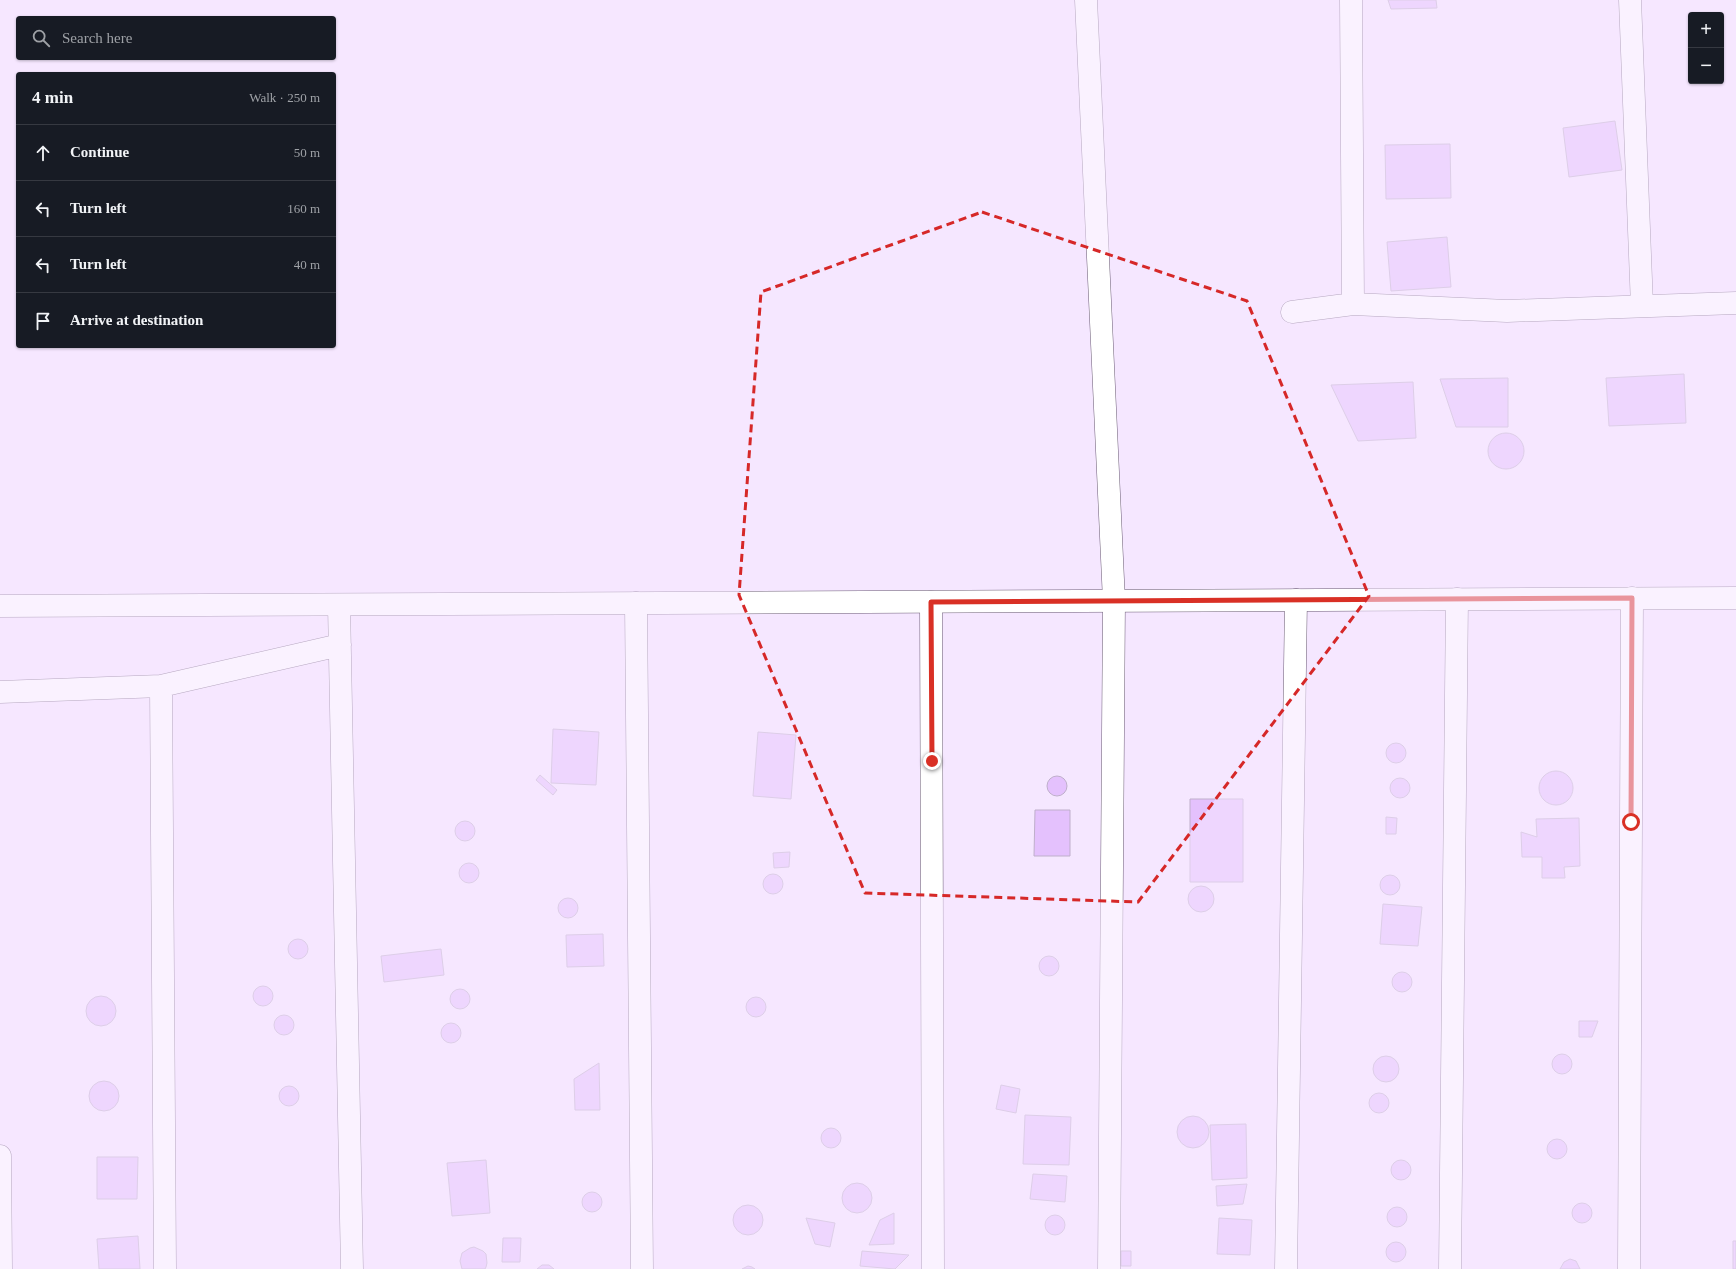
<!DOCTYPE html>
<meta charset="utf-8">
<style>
:root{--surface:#171b24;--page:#20242c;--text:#f1f3f6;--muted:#9ea1a6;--line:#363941}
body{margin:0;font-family:Georgia,serif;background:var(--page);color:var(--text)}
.controls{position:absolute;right:12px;top:12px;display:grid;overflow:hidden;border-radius:4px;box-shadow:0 1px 3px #0004}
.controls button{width:36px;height:36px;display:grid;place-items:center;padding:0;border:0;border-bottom:1px solid var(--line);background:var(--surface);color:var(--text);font:20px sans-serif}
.stop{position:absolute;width:12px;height:12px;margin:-9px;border:3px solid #d93025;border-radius:50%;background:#fff}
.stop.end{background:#d93025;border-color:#fff;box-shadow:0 1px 4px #0008}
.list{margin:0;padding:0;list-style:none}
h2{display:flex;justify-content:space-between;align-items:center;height:52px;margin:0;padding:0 16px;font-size:17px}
h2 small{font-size:13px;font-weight:400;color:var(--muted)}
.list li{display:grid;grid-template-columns:26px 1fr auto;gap:12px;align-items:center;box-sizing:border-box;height:56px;padding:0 16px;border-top:1px solid var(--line)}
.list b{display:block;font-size:15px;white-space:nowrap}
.list em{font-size:13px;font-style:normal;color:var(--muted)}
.icon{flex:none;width:22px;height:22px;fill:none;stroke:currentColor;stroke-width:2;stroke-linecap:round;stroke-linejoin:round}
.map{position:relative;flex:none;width:1736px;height:1269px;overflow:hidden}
.search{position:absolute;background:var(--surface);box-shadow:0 1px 3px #0004;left:16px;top:16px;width:320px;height:44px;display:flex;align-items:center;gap:10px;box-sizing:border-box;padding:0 14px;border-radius:4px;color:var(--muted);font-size:15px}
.panel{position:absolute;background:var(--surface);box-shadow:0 1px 3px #0004;left:16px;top:72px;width:320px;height:276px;border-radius:4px}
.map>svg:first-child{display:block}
</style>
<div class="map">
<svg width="1736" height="1269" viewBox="0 0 1736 1269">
<rect width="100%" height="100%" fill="#f5e7ff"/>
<!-- building -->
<path fill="#e4c1fd" stroke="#bfafcb" d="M1388 0H1436L1437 8 1391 9Z
M1615 121 1622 170 1569 177 1563 128Z
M1450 144 1451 198 1386 199 1385 145Z
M1447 237 1451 287 1391 291 1387 242Z
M1684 374 1686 423 1609 426 1606 378Z
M1508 378V427H1456L1440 379Z
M1413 382 1416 438 1358 441 1331 385Z
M1488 451a18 18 0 1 1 36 0a18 18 0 1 1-36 0Z
M553 729 599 732 596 785 551 783Z
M758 732 796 735 791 799 753 796Z
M1386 753a10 10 0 1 1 20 0a10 10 0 1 1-20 0Z
M1539 788a17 17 0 1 1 34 0a17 17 0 1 1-34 0Z
M540 775 557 790 553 795 536 780Z
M1047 786a10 10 0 1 1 20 0a10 10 0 1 1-20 0Z
M1390 788a10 10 0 1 1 20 0a10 10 0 1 1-20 0Z
M1190 799H1243V882H1190Z
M1035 810H1070V856H1034Z
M1386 817 1397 818 1396 834H1386Z
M1579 818 1580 866 1564 867 1565 878H1542V857H1522L1521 832 1537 837 1536 819Z
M455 831a10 10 0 1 1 20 0a10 10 0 1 1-20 0Z
M790 852 789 867 774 868 773 853Z
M459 873a10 10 0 1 1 20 0a10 10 0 1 1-20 0Z
M763 884a10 10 0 1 1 20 0a10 10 0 1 1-20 0Z
M1380 885a10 10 0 1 1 20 0a10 10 0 1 1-20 0Z
M1188 899a13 13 0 1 1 26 0a13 13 0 1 1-26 0Z
M558 908a10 10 0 1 1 20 0a10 10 0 1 1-20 0Z
M1383 904 1422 907 1418 946 1380 944Z
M603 934 604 966 567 967 566 935Z
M288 949a10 10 0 1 1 20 0a10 10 0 1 1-20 0Z
M441 949 444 975 384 982 381 956Z
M1039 966a10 10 0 1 1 20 0a10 10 0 1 1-20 0Z
M1392 982a10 10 0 1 1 20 0a10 10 0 1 1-20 0Z
M253 996a10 10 0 1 1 20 0a10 10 0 1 1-20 0Z
M450 999a10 10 0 1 1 20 0a10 10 0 1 1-20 0Z
M86 1011a15 15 0 1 1 30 0a15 15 0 1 1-30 0Z
M746 1007a10 10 0 1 1 20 0a10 10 0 1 1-20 0Z
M274 1025a10 10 0 1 1 20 0a10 10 0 1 1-20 0Z
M1579 1021H1598L1592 1037H1579Z
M441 1033a10 10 0 1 1 20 0a10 10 0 1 1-20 0Z
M1552 1064a10 10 0 1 1 20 0a10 10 0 1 1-20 0Z
M1373 1069a13 13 0 1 1 26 0a13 13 0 1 1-26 0Z
M599 1063 600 1110H575L574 1079Z
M89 1096a15 15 0 1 1 30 0a15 15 0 1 1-30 0Z
M1001 1085 1020 1089 1016 1113 996 1109Z
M279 1096a10 10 0 1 1 20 0a10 10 0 1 1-20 0Z
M1369 1103a10 10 0 1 1 20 0a10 10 0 1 1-20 0Z
M1025 1115 1071 1117 1069 1165 1023 1164Z
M1177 1132a16 16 0 1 1 32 0a16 16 0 1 1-32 0Z
M1246 1124 1247 1178 1212 1180 1210 1125Z
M821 1138a10 10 0 1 1 20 0a10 10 0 1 1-20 0Z
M1547 1149a10 10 0 1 1 20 0a10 10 0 1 1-20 0Z
M97 1157H138L137 1199H97Z
M486 1160 490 1213 452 1216 447 1163Z
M1391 1170a10 10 0 1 1 20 0a10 10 0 1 1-20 0Z
M1033 1174 1067 1176 1065 1202 1030 1199Z
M842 1198a15 15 0 1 1 30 0a15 15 0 1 1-30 0Z
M1247 1184 1243 1204 1217 1206 1216 1186Z
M582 1202a10 10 0 1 1 20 0a10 10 0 1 1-20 0Z
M1572 1213a10 10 0 1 1 20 0a10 10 0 1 1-20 0Z
M733 1220a15 15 0 1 1 30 0a15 15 0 1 1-30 0Z
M1387 1217a10 10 0 1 1 20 0a10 10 0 1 1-20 0Z
M894 1213V1244L869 1245 880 1220Z
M1045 1225a10 10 0 1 1 20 0a10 10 0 1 1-20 0Z
M806 1218 835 1223 830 1247 815 1244Z
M1219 1218 1252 1220 1250 1255 1217 1254Z
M138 1236 140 1269H99L97 1239Z
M503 1238H521L520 1262H502Z
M1733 1241H1736V1269H1733Z
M1386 1252a10 10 0 1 1 20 0a10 10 0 1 1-20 0Z
M474 1247 483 1251 486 1254 487 1263 486 1267 485 1269H462L460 1261 462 1253 470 1248Z
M862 1251 909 1255 895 1269 860 1266Z
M1121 1251H1131V1266H1121Z
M1570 1259 1576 1261 1580 1269H1560L1564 1262Z
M542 1265H549L554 1269H537Z
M748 1266 752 1267 755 1269H742Z"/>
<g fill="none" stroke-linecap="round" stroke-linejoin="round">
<defs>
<path id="minor" d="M1086 0 1114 601 1109 1269
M1351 0 1353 304
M1630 0 1642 306
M1292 312 1353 304 1507 311 1736 303
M931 602 933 1269
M636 603 642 1269
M339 605 352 1269
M161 686 165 1269
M0 692 161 686 340 645
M0 1156 1 1269
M1286 1269 1296 600
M1450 1269 1457 599
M1629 1269 1632 598"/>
<path id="tertiary" d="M0 606 1736 598"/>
</defs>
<!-- minor casing -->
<use href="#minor" stroke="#6b5c75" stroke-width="23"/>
<!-- tertiary casing -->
<use href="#tertiary" stroke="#6b5c75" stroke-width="23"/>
<!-- minor -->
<use href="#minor" stroke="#fff" stroke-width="22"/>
<!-- tertiary -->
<use href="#tertiary" stroke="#fff" stroke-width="22"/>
</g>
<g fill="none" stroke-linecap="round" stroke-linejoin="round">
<!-- route -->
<path stroke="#d93025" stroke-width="5" d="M932 761 931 602 1632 598 1631 822"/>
</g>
<!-- marked area -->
<path d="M0 0H1736V1269H0ZM982 212 1247 301 1369 596 1138 902 865 893 739 595 761 292Z" fill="#f5e7ff" fill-opacity=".55" fill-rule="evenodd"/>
<path fill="none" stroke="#d62828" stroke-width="3" stroke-dasharray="8 5" stroke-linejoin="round" d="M982 212 1247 301 1369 596 1138 902 865 893 739 595 761 292Z"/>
</svg>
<div class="controls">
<button>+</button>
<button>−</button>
</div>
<div class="stop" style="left:1631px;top:822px"></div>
<div class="stop end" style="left:932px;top:761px"></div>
<div class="search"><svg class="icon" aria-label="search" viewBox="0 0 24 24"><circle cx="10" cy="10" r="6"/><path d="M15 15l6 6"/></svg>Search here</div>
<section class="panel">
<h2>4 min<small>Walk · 250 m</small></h2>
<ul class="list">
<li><svg class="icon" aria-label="ahead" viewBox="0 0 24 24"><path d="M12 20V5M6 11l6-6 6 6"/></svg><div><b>Continue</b></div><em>50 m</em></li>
<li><svg class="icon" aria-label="left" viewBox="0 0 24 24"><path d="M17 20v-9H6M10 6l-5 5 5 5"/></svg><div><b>Turn left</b></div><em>160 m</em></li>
<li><svg class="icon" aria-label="left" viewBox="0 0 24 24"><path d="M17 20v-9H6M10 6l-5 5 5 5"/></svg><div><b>Turn left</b></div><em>40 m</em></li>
<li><svg class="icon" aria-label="arrive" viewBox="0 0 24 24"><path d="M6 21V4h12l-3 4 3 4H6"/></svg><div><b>Arrive at destination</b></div></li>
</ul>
</section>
</div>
